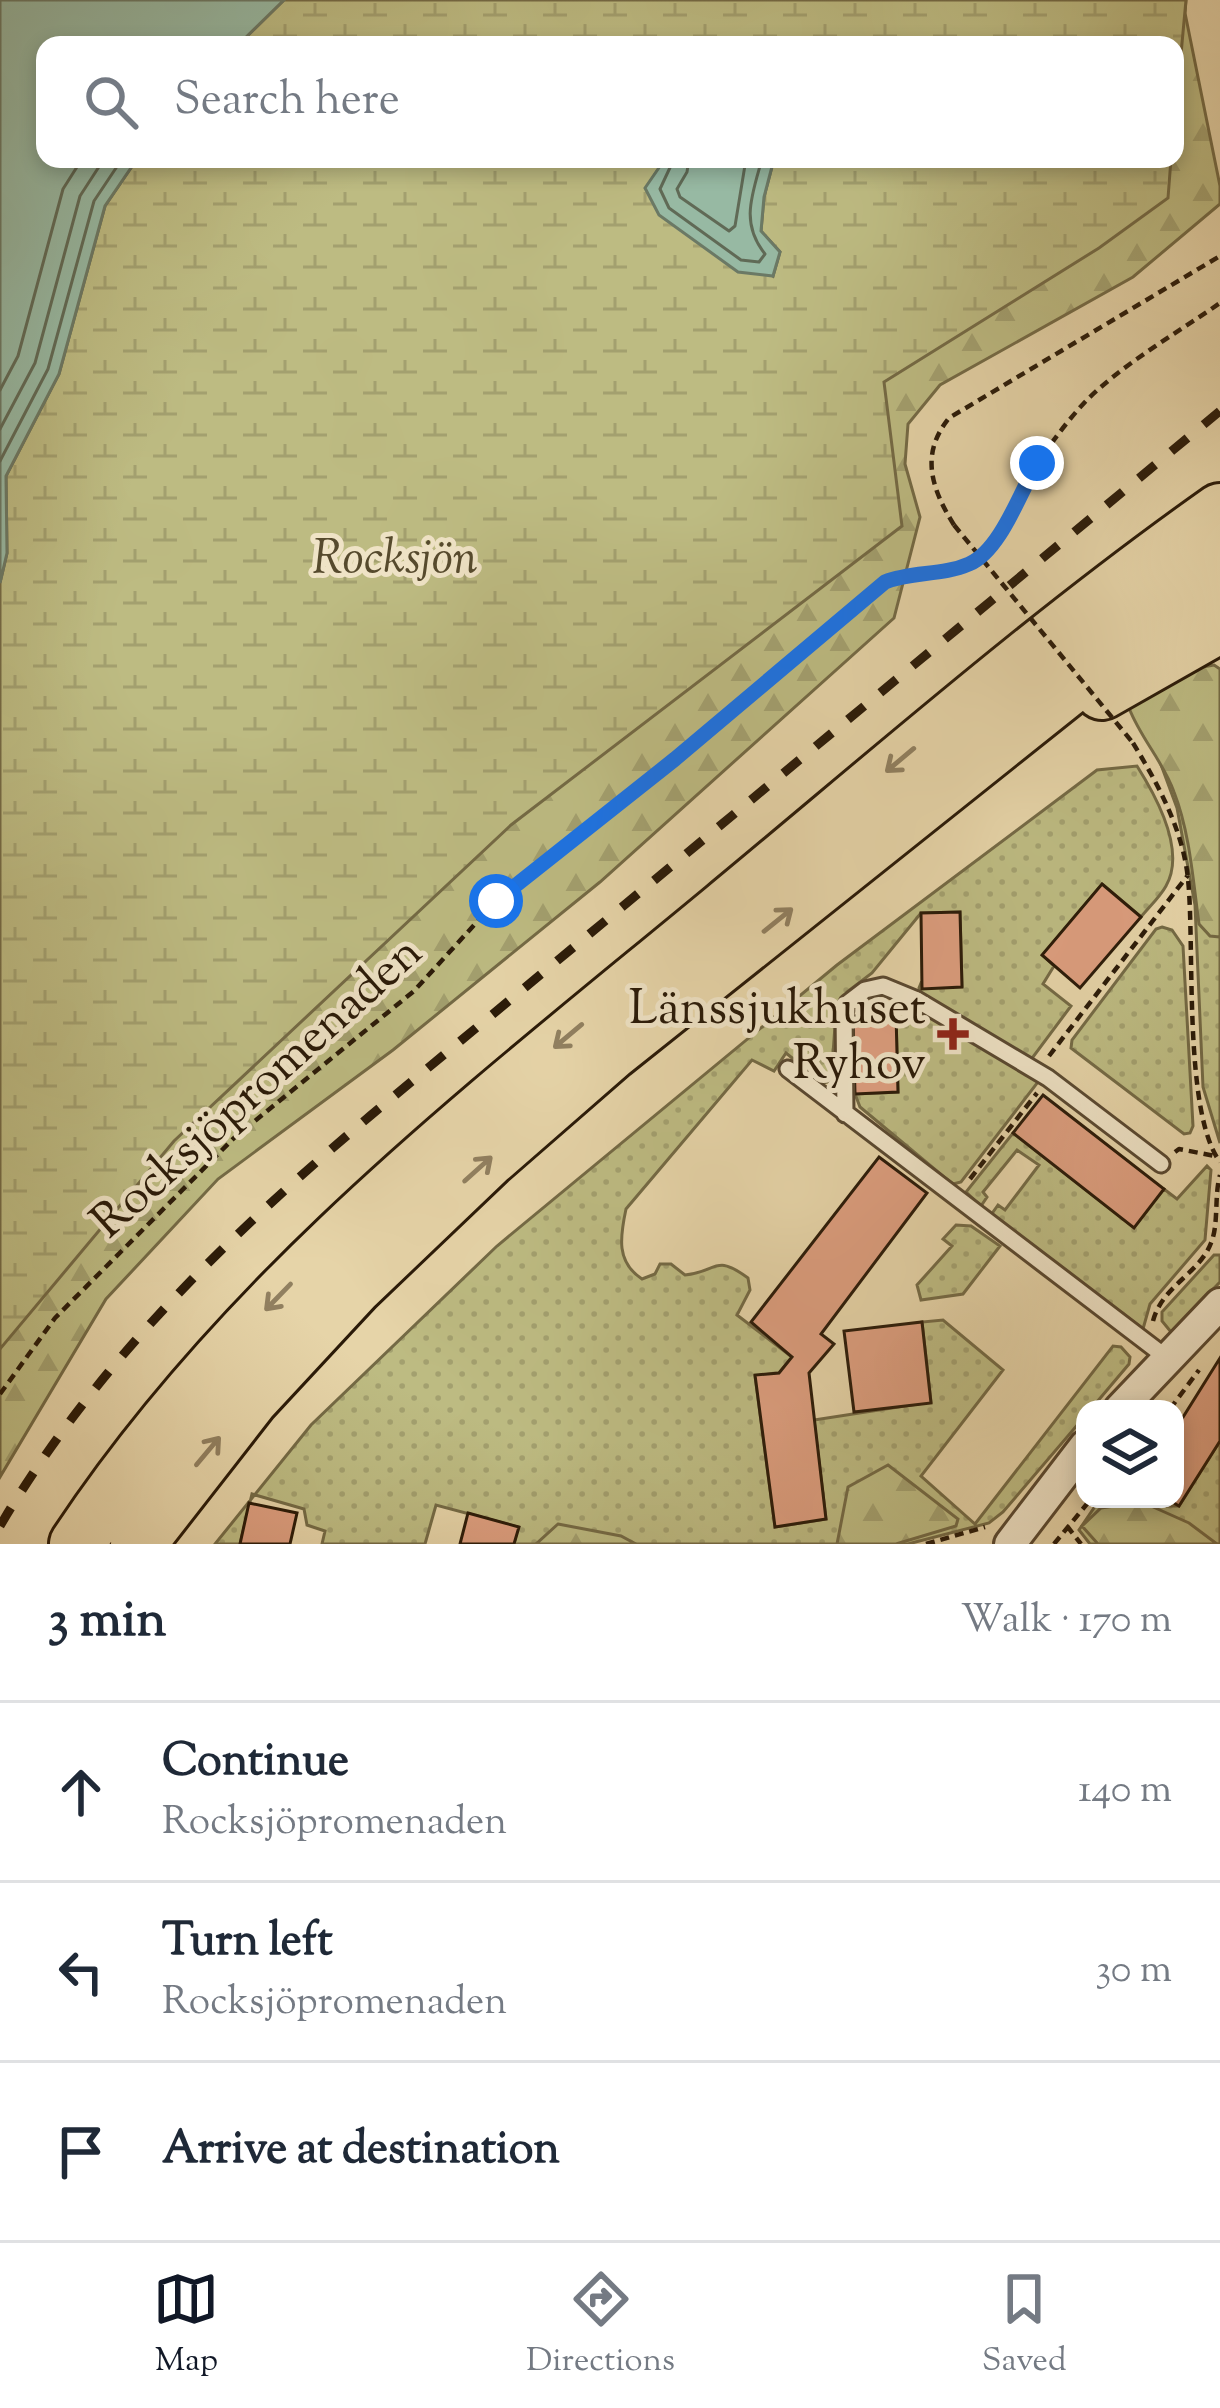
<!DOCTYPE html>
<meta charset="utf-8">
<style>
:root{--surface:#fff;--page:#f2f2f3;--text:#1f2937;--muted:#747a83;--line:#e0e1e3;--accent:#111827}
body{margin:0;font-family:"Sorts Mill Goudy",serif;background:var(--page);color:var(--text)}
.controls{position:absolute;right:36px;bottom:36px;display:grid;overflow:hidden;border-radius:24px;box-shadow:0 6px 18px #0003}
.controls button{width:108px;height:108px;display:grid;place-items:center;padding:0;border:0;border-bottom:3px solid var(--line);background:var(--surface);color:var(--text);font:60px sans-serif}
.stop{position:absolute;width:36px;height:36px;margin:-27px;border:9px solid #1a73e8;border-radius:50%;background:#fff}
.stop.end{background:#1a73e8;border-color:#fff;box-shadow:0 3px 12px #0008}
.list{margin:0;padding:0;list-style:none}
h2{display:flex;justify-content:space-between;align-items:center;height:156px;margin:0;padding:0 48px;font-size:51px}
h2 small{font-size:39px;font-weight:400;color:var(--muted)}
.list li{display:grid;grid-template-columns:78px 1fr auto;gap:36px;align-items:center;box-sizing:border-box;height:180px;padding:0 48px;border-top:3px solid var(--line)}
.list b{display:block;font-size:45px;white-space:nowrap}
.list p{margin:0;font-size:39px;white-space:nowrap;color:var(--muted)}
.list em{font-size:39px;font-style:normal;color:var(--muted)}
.icon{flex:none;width:66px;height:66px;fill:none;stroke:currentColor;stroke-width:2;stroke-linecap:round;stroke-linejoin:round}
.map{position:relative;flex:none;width:1220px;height:1544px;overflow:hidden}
.search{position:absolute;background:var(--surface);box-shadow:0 6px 18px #0003;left:36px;right:36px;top:36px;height:132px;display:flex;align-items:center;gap:30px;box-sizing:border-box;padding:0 42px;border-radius:24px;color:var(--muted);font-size:45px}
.sheet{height:696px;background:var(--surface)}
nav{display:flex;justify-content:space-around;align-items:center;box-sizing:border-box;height:168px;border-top:3px solid var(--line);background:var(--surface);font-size:33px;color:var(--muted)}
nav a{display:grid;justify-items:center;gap:6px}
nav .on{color:var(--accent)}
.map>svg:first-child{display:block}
</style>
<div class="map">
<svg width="1220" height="1544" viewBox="0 0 1220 1544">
<defs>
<pattern id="green-dots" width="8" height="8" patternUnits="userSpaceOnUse" patternTransform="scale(3)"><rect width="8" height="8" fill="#bdbb82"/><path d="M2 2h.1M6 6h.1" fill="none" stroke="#a3a06f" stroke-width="1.8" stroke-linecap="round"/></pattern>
<pattern id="forest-firs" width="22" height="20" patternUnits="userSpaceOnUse" patternTransform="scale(3)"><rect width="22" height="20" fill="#bdbb82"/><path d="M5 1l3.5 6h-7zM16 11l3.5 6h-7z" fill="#a3a06f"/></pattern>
<pattern id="wetland-marsh" width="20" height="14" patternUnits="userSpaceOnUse" patternTransform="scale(3)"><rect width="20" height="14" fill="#bdbb82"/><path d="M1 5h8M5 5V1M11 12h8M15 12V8" fill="none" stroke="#a3a06f"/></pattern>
</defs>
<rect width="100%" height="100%" fill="#e6d4a8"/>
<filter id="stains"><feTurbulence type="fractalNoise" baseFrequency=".00167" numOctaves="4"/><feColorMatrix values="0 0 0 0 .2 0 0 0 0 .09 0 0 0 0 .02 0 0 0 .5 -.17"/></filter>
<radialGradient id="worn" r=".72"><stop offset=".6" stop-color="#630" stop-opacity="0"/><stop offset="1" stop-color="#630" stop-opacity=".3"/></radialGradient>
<!-- green -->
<path fill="url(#green-dots)" stroke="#746a45" stroke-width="3" d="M1220 724V1143L1203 1087 1195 905 1177 808 1153 743Z
M1137 766C1156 796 1186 851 1166 886 1160 897 1149 907 1141 917L1102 884 1043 955 1054 966 1043 984 1071 1006 1030 1061 922 996 919 988 921 983 928 988 962 986 960 912 921 913 872 973 847 992 836 1012 831 1081 823 1083 786 1053 774 1071 752 1060 626 1209C620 1237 616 1262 642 1279L655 1274 660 1264H671L685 1275C718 1272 714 1253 748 1278L750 1290 737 1315 792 1357 779 1373 755 1376 775 1527 826 1519 814 1420 931 1402 922 1322 943 1320 1003 1370 921 1476 975 1524 1113 1346 1121 1347 1130 1357 1129 1364 1091 1409H1085V1416L1003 1512 989 1523 908 1544H514L518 1527 436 1505 425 1544H322L325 1531 307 1525 304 1509 252 1494 240 1544H215L311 1425 497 1246 837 965 1097 770Z
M1162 927 1172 930 1183 946 1193 1126 1190 1133 1184 1134 1071 1048 1072 1040 1156 929Z
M914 1006 1038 1082 961 1182 953 1184 944 1177 860 1107 855 1094 898 1092 896 1014Z
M1013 1133 1132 1226 1164 1189 1177 1199 1207 1166 1211 1170 1205 1240 1150 1304 1143 1329 991 1215 998 1205 1005 1210 1039 1165 1017 1150 983 1192 987 1197 981 1206 966 1192Z
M956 1225 971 1226 1000 1246 963 1294 921 1300 917 1285 952 1246 943 1239Z
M1214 1255H1220V1282L1171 1332 1162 1321V1312Z
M1220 1441V1544H1090L1079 1530 1100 1499H1151L1163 1506H1179Z"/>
<!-- forest -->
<path fill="url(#forest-firs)" stroke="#746a45" stroke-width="3" d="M336 0H1186L1185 13 1220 186V204L1133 277 940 385 908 424 905 464 920 517 894 618 600 882 393 1050 218 1179 106 1299 0 1477V583L7 553 6 476 59 374 84 294 137 159H665L646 188 773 276 774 159H1175V45Z
M1214 665 1220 669V937L1210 936 1199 924C1193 881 1190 833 1174 792 1163 761 1141 739 1129 708L1191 669Z
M888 1465 958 1519 956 1526 896 1544H837L848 1487Z
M1142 1502 1189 1523 1217 1544H1098L1082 1526 1101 1508Z
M558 1524 621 1536 636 1544H536Z"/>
<!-- wetland -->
<path fill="url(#wetland-marsh)" stroke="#746a45" stroke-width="3" d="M284 0H1186L1175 119V45H238Z
M137 159H665L646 188 773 276 780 252 761 231 764 197 774 159H1171L1168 198 1099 248 884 382 902 526 511 825 174 1141 0 1349V583L7 553 6 476 59 374 105 206Z"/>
<!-- water -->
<path fill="#97b9a3" stroke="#6b7965" stroke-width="3" d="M0 0H284L238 45H45V159H137L105 206 59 374 6 476 7 553 0 583Z
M665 159H774L764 197 761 231 780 252 773 276 738 272 659 215 645 188Z"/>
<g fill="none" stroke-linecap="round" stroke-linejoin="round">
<!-- shore -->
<path stroke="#606a56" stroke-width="3" d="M674 159 660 189 669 208 741 260 759 262 765 254C740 223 752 195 762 159
M689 159 687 172 677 189 680 197 729 231 735 226 746 159
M0 390 18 356 63 189 82 159
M0 429 35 363 80 196 104 159
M0 461 48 369 94 201 122 159"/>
</g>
<!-- building -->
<path fill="#dd9e7f" stroke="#2a1a08" stroke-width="3" d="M1102 884 1141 917 1080 988 1042 955Z
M960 912 962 987 922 989 921 913Z
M896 1014 898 1092 855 1094 853 1016Z
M1043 1095 1164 1189 1134 1228 1013 1133Z
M879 1157 927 1193 821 1334 834 1344 809 1373 826 1519 775 1527 755 1375 779 1373 792 1357 751 1322Z
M922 1322 931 1403 854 1412 844 1331Z
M1220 1358V1441L1179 1506 1167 1499H1175V1430Z
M249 1503 297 1513 290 1544H240Z
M468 1513 519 1527 514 1544H460Z"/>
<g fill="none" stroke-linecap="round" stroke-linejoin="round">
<defs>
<path id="service" d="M788 1069 1167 1358
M845 1114 844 1012 848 1003 865 990 883 986 917 1000 1048 1078 1161 1164"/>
<path id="minor" d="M1120 1409 1220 1304
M1010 1544 1085 1446"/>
<path id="motorway" d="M1102 692 1220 625
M77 1544C246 1288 491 1102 724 909 887 774 1046 634 1220 511
M138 1544 251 1399 355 1287 488 1160 612 1052 1220 567"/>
</defs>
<!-- service casing -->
<use href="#service" stroke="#594830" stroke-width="21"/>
<!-- minor casing -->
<use href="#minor" stroke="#594830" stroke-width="36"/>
<!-- motorway casing -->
<use href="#motorway" stroke="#2a1a08" stroke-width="60"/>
<!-- path -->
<path stroke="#2a1a08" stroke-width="4.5" stroke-dasharray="9 6" stroke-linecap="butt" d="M954 525C931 488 920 454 949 418L1220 256
M1133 743C1158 784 1183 830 1188 879 1195 946 1183 1112 1220 1162
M1049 1056 1188 875
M1175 1152 1179 1149 1215 1156
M970 1179 1037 1093
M1153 1321C1162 1286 1199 1274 1211 1243 1219 1224 1214 1196 1220 1175
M0 1394 55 1318 234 1138 414 991 496 901 675 759 885 582C913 572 950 578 975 561 1001 544 1002 526 1015 501 1034 467 1058 431 1085 402 1121 365 1177 333 1220 303
M1170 1409 1199 1370
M1067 1526 1081 1544
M926 1544 985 1527
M1054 1544 1091 1499"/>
<!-- service -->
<use href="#service" stroke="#efe3c6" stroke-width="15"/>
<!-- minor -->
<use href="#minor" stroke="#efe3c6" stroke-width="30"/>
<!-- motorway -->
<use href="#motorway" stroke="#e6d4a8" stroke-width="54"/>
<!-- rail -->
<path stroke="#2a1a08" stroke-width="9" stroke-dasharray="21 21" stroke-linecap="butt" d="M0 1526C96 1363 227 1237 370 1116L1220 411"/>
<!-- path-bridge -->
<path stroke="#2a1a08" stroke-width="4.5" stroke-dasharray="9 6" stroke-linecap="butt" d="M954 525 1133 743"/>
</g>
<!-- one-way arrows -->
<defs><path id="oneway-shaft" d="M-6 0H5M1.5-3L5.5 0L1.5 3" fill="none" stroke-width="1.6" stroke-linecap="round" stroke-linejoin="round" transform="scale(3)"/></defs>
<g stroke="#918060">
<use href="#oneway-shaft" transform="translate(900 760) rotate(140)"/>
<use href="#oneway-shaft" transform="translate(778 920) rotate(-39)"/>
<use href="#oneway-shaft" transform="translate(568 1036) rotate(140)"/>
<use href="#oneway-shaft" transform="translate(478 1169) rotate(-42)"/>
<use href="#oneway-shaft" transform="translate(278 1297) rotate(134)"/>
<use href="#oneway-shaft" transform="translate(208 1451) rotate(-50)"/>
</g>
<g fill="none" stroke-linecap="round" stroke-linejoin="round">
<!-- route -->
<path stroke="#1a73e8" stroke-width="15" d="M496 901 675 759 885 582C912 571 942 576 969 564 1000 551 1020 493 1037 463"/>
</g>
<!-- markers -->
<path fill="#8f2418" stroke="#efe3c6" stroke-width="4.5" d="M947 1016h12v12h12v12h-12v12h-12v-12h-12v-12h12z"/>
<g text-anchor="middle" stroke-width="10" stroke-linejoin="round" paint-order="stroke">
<!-- park labels -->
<g font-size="48" font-style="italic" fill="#564a2d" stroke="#efe3c6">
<text x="395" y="572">Rocksjön</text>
</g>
<!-- poi labels -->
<g font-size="48" fill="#2a1a08" stroke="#efe3c6" text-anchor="end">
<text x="926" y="1023">Länssjukhuset<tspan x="926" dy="55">Ryhov</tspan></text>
</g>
<!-- street labels -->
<g font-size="48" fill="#2a1a08" stroke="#efe3c6">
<text transform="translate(255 1085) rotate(-42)" y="17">Rocksjöpromenaden</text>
</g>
</g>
<rect width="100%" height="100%" filter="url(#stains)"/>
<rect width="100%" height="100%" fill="url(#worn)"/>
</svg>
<div class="controls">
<button><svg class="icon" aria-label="layers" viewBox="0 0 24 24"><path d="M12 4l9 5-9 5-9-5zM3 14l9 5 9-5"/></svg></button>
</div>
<div class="stop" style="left:496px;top:901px"></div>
<div class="stop end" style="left:1037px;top:463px"></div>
<div class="search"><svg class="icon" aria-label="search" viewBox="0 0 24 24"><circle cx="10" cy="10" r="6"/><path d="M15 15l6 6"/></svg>Search here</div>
</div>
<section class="sheet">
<h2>3 min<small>Walk · 170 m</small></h2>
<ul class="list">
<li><svg class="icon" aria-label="ahead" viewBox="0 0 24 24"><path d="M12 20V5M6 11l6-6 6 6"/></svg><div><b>Continue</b><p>Rocksjöpromenaden</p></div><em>140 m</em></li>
<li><svg class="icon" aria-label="left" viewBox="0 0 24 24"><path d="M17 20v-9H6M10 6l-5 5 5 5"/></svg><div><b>Turn left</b><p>Rocksjöpromenaden</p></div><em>30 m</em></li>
<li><svg class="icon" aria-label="arrive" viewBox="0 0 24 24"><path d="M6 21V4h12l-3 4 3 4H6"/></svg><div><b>Arrive at destination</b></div></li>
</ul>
</section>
<nav>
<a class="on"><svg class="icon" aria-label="map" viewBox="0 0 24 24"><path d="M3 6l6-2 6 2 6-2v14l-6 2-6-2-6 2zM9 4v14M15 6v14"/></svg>Map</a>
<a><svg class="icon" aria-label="directions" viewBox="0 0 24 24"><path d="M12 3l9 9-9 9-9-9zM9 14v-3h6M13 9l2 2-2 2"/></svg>Directions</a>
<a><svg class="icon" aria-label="saved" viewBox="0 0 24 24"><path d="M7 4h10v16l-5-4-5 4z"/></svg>Saved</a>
</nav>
